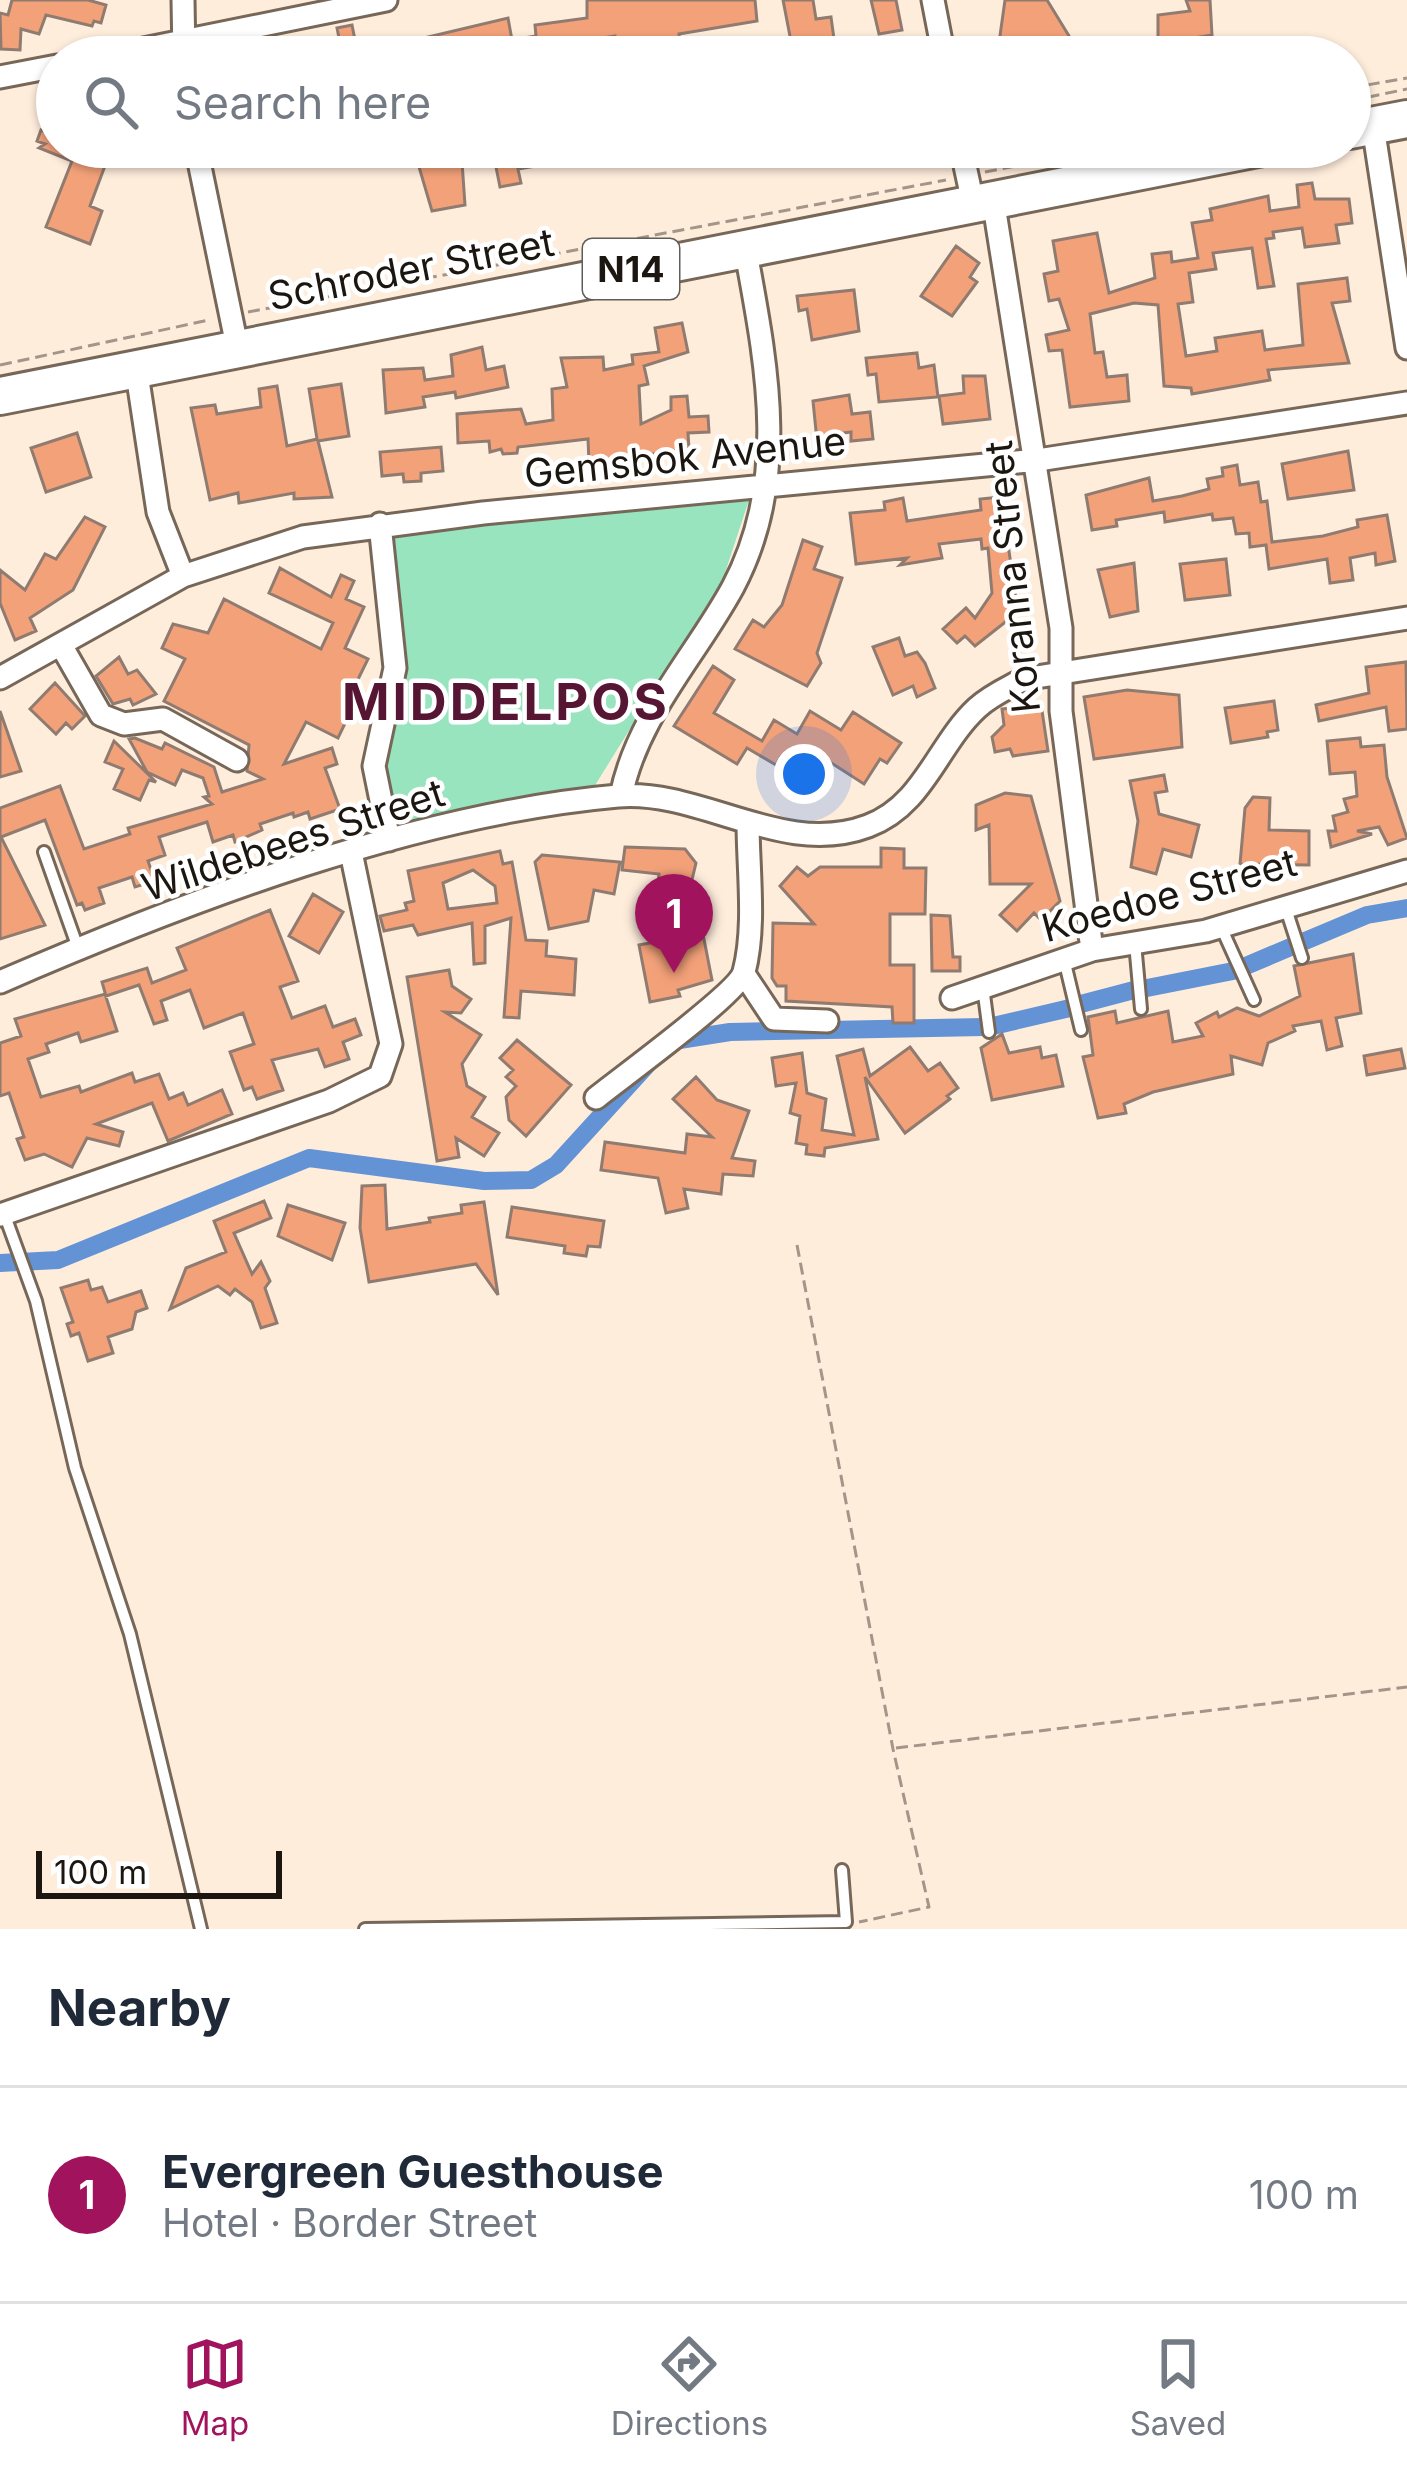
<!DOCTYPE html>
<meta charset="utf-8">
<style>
:root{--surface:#fff;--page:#f2f2f3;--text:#1f2937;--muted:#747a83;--line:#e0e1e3;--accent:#a1145d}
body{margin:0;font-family:Inter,sans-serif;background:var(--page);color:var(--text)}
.scale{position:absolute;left:36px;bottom:30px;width:246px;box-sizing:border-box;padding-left:12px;border:6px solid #1c1610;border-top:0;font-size:33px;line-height:42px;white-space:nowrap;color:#1c1610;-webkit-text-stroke:9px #fff;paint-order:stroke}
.you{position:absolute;left:804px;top:774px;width:42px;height:42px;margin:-30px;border:9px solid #fff;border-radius:50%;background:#1a73e8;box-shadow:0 0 0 18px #1a73e833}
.badge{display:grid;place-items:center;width:78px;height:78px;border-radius:50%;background:var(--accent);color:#fff;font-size:39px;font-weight:700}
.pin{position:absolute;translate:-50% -99px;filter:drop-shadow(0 3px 6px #0008)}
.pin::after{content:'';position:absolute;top:63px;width:42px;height:36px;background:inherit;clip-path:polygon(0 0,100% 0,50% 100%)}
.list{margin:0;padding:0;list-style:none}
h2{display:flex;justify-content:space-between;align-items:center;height:156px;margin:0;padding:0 48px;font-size:51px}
h2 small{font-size:39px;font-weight:400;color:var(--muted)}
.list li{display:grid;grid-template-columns:78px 1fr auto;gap:36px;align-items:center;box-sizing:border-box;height:216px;padding:0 48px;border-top:3px solid var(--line)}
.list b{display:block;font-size:45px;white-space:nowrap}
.list p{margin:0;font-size:39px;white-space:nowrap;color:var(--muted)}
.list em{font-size:39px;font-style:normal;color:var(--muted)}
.icon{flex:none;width:66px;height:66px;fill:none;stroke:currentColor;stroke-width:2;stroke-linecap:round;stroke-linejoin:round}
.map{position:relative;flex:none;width:1407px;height:1929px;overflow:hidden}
.search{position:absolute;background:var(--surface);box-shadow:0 3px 9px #0004;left:36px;right:36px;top:36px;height:132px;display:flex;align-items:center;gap:30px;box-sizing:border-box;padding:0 42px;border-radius:66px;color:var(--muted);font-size:45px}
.sheet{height:372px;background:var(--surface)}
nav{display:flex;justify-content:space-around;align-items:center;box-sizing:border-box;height:168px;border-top:3px solid var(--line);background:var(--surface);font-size:33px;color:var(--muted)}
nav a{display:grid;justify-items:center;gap:6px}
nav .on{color:var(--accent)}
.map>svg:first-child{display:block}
</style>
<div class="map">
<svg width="1407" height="1929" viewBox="0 0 1407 1929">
<rect width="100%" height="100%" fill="#ffeddc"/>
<!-- green -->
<path fill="#97e4bf" d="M749 500 723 579 594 787 397 828 377 757 398 698 391 530Z"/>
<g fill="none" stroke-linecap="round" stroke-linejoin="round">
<!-- canal -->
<path stroke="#6493d5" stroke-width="18" d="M1305 941 1367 915 1407 908
M1241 968 1293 946
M1142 989 1233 971
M1077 1005 1134 990
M993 1026 1070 1008
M673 1041 730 1032 984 1027
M0 1263 58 1260 309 1158 484 1181 531 1180 556 1165 648 1064"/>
</g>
<!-- building -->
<path fill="#f3a179" stroke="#907b71" stroke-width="3" fill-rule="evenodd" d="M12 0H88L106 5 101 23 94 21 92 26 46 15 39 34 21 29 20 50 1 49 0 13 8 15Z
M587 0H755L757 21 679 34 683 57H668L667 50 630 57 627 41 616 43 615 36 584 41 587 57H317L314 42 339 38 337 28 352 25 356 45 384 39 386 47 508 18 512 40 536 36 535 25 587 18Z
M783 0H813L816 19 831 17 834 39 805 43 806 57H794Z
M871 0H896L902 30 879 34Z
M1005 0H1047L1077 49 1064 57H997Z
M1186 0H1210L1212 35 1158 44V15L1190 11Z
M56 115 57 147H112L90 206 102 211 90 244 46 227 72 161 39 148 45 144 37 141 41 130 49 133Z
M461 147 465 205 432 211 414 150Z
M492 147H545L548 164 518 169 521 183 500 187Z
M1312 183 1315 199H1349L1352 223 1336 225 1339 243 1305 247 1302 228 1273 232 1274 238 1266 239 1274 286 1258 288 1252 248 1213 253 1216 269 1189 273 1193 302 1178 304 1186 356 1217 351 1215 338 1262 331 1265 350 1303 345 1298 284 1347 278 1350 301 1332 303 1349 363 1268 370 1270 380 1192 394 1191 388 1164 386 1158 305 1134 303 1090 314 1095 353 1103 352 1107 377 1127 375 1129 401 1070 407 1062 350 1049 351 1046 335 1069 330 1059 299 1049 301 1044 274 1058 271 1053 241 1097 233 1109 293 1155 278 1152 254 1171 252 1172 262 1198 258 1192 223 1212 220 1210 209 1268 196 1270 211 1299 207 1297 185Z
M956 246 979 263 970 277 977 282 952 316 921 296Z
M854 290 859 331 812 340 807 309 799 311 797 296Z
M682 323 688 352 644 366 648 384 639 386 641 424 671 410V397L687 396 689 417 708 416 709 432 688 433 689 449 589 463 588 439 518 447 517 453 503 454 501 449 490 452 489 441 458 443 457 414 521 409 526 424 553 420 552 389 567 387 561 358 603 357 604 370 633 364 632 355 659 352 655 328Z
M482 347 486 370 504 366 508 387 456 398 455 392 423 397 425 407 386 413 383 370 423 368 425 380 453 376 451 355Z
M917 353 919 368 934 365 938 397 879 402 876 374 868 375 866 358Z
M963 376H985L990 419 943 424 939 396 964 393Z
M341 384 349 436 318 441 332 497 294 499V493L239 503 238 493 210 500 191 408 215 405 217 414 261 407 259 389 277 386 287 446 317 439 309 389Z
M849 395 852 414 870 412 873 439 851 441V432L820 436 816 431 813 401Z
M77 433 91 477 46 492 31 448Z
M441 447 443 471 421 473V481L404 482 403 474 382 476 380 452Z
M1348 451 1354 490 1288 499 1282 464Z
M1237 465 1240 485 1258 482 1261 502 1267 501 1272 542 1323 536 1358 527 1357 520 1387 515 1395 561 1376 565 1375 553 1350 558 1353 580 1330 583 1327 559 1269 569 1266 545 1250 547 1249 533 1236 534 1233 518 1213 520 1212 514 1165 522 1164 512 1116 520 1117 526 1092 530 1086 495 1149 478 1153 501 1182 496 1209 489 1207 479 1223 476 1222 468Z
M1001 497 1018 612 975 646 965 636 957 643 943 629 966 608 975 618 992 593 988 548 982 549 981 539 939 544 942 558 900 565 907 558 856 564 850 513 885 510 884 502 903 498 907 521 981 510 980 499Z
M85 517 105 527 73 590 30 618 36 631 15 640 0 603V570L25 590 45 554 56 559Z
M803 540 822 547 814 569 842 578 817 653 821 663 807 686 735 649 753 620 764 627 782 605Z
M1226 559 1230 595 1185 600 1180 564Z
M1134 563 1138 611 1110 617 1098 570Z
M280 568 331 597 341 575 354 581 346 599 364 607 345 648 368 659 344 708 351 711 338 738 306 722 284 764 332 748 337 764 325 768 340 809 310 819 308 812 294 817 293 813 260 824 262 830 235 842 233 835 213 842 207 822 159 837 165 855 148 861 155 881 135 887 132 877 99 888 104 903 85 910 82 903 77 905 45 820 1 837 45 925 0 939V808L60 786 84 849 130 834 128 828 212 804 204 797 209 796 203 778 182 770 175 785 147 772 129 739 135 738 162 749 165 743 214 767 222 792 263 779 247 771 249 745 164 701 185 659 162 648 173 624 208 633 224 599 321 649 333 623 269 593Z
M899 638 905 656 917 652 925 663 935 688 917 697 913 686 893 695 873 647Z
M119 657 128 674 137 670 156 694 133 705 130 699 113 704 96 676Z
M1406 662 1407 729 1389 731 1386 707 1319 721 1316 705 1369 693 1366 667Z
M713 666 734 680 714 713 762 741 774 720 797 734 810 711 841 730 853 712 901 743 887 763 880 759 864 784 819 755 808 774 780 758 776 765 747 748 737 764 674 726Z
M55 683 85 716 72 729 66 723 56 734 30 709Z
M1127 690 1179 695 1182 747 1094 759 1084 697Z
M1274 701 1278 730 1267 732 1268 737 1231 743 1225 708Z
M1041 704 1048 751 1013 756 1010 749 995 752 992 737 1004 725 1002 709Z
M0 711 21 771 0 777Z
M1360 738 1361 747 1384 745 1387 777 1407 838 1388 845 1379 827 1357 831 1372 834 1331 847 1328 831H1336L1333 816 1348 812 1344 799 1357 796 1355 772 1330 774 1327 741Z
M114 741 156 782 149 780 140 800 114 789 123 769 105 762Z
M1164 775 1167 791 1155 793 1159 814 1199 825 1191 857 1163 849 1156 874 1131 867 1138 821 1130 781Z
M1005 793 1031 796 1060 901 1041 920 1034 913 1017 931 1000 915 1031 884H990L989 825 976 830V805Z
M1253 797 1270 798 1269 830 1309 831V865L1240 864 1245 808Z
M625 847 685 849 696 863 688 896 708 898 705 920 700 919 712 980 678 990 680 996 650 1002 639 945 655 942 653 930 673 927 675 904 656 901 659 874 622 870Z
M881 848 904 849V868H926L925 914H890V965H914V1023H893L892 1007 786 1001V986H777L772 978 773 923 814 924 780 886 797 867 808 876 820 867H881Z
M500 851 503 864 512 862 526 940 547 941 546 956 576 959 574 995 521 991 519 1018 504 1017 511 918 485 926V963L474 964 472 923 418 935 413 925 384 931 380 916 407 910 405 903 414 901 408 871ZM473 870 495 886 497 903 448 909 443 883Z
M542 855 620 862 614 894 594 890 588 921 549 929 535 862Z
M313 894 343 912 319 953 289 936Z
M270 910 298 981 280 987 292 1018 325 1006 333 1027 355 1019 361 1035 343 1042 349 1059 325 1067 318 1049 272 1060 283 1090 257 1099 252 1087 244 1090 230 1052 254 1044 243 1013 204 1028 190 990 161 1001 167 1020 154 1024 139 985 106 996 102 982 147 968 152 983 186 970 177 948Z
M931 915 950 916 953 957H960V971H932Z
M1353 954 1361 1013 1336 1018 1342 1046 1327 1050 1321 1021 1293 1026 1295 1031 1268 1043 1262 1065 1231 1056 1233 1074 1153 1092 1124 1104 1126 1113 1098 1118 1083 1057 1093 1055 1088 1017 1115 1011 1117 1023 1168 1011 1173 1042 1203 1036 1196 1023 1217 1012 1219 1017 1237 1008 1259 1016 1300 996 1294 966Z
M449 970 452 986 471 999 461 1013 445 1012 481 1035 462 1064 467 1086 485 1097 472 1117 499 1133 484 1156 456 1138 459 1157 437 1161 407 977Z
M105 994 117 1031 81 1042 78 1033 46 1044 49 1052 28 1059 41 1097 79 1086 81 1092 132 1073 135 1082 159 1074 169 1099 183 1093 188 1105 222 1090 232 1114 168 1141 152 1103 96 1124 123 1132 119 1146 87 1138 72 1167 44 1154 25 1160 17 1139 24 1137 9 1093 0 1096V1043L21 1036 15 1019Z
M1002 1034 1009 1053 1040 1047 1042 1058 1056 1055 1063 1086 992 1100 981 1048Z
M517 1040 571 1085 526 1136 509 1120 506 1097 516 1086 506 1077 513 1070 500 1058Z
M910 1047 928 1071 940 1063 958 1088 947 1096 950 1099 905 1133 865 1077 878 1139 825 1148 824 1156 806 1154 807 1145 796 1143 800 1116 790 1113 796 1083 776 1086 772 1058 802 1053 807 1093 826 1099 822 1130 854 1135 837 1056 863 1049 870 1076Z
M1401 1049 1405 1068 1367 1075 1364 1056Z
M696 1077 717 1100 749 1111 732 1158 755 1161 753 1176 723 1174 721 1194 684 1189 688 1208 666 1213 658 1178 601 1170 605 1142 685 1153 687 1134 712 1137 673 1099Z
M385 1185 387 1229 430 1222 429 1218 462 1213 461 1205 484 1202 498 1295 476 1264 369 1282 360 1228 362 1186Z
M264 1201 271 1218 234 1233 252 1274 261 1262 270 1281 265 1288 277 1323 261 1328 252 1302 235 1289 230 1295 218 1286 170 1309 186 1268 226 1252 214 1221Z
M288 1205 345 1223 332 1260 278 1236Z
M512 1207 604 1221 600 1247 588 1246 586 1256 564 1253 565 1246 507 1237Z
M88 1280 91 1290 102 1287 108 1302 141 1291 147 1308 136 1312 132 1329 108 1337 113 1353 88 1361 79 1333 71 1336 67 1324 73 1322 61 1288Z"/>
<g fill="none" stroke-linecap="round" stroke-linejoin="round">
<defs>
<path id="lane" d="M44 852 78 948
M1286 909 1302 958
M1221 927 1254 1000
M1135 943 1141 1009
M1064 959 1081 1030
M983 987 989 1032
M5 1216 36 1301 75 1468 130 1634 201 1929
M365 1929 846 1922 842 1870"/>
<path id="street" d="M183 0 184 57
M933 0 944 57
M104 57 386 0
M0 77 57 66
M1373 126 1407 348
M196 147 237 346
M961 147 973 203
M993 199 1061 628V711L1092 950
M136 367 158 512 183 576
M380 524 395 668 374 766 389 840
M61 645 101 715 124 724 163 719 237 760
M0 678 183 576 303 537 483 513 1038 460 1407 403
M621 796C637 716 695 657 733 587 791 478 766 362 745 247
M744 974 774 1019 827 1021
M0 982C187 901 414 814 618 796 702 789 783 858 868 826 924 805 937 745 977 708 991 695 1008 688 1024 679L1407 618
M952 998 1092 950 1206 931 1407 871
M596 1098C622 1077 738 993 744 972 756 927 748 869 748 823
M0 1215 329 1101 380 1076 391 1044 351 852"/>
<path id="highway" d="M1350 130 1407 119
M0 396 1263 147"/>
</defs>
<!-- lane casing -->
<use href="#lane" stroke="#776758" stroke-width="16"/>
<!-- street casing -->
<use href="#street" stroke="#776758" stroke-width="27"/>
<!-- highway casing -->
<use href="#highway" stroke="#776758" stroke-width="42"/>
<!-- path -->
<path stroke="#a39589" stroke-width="3" stroke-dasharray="12 6" stroke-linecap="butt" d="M1350 88 1407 78
M1350 101 1407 89
M985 172 1113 147
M248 312 946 180
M0 365 209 320
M797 1245 893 1749 929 1907 859 1922
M896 1748 1407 1687"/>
<!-- lane -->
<use href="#lane" stroke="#fff" stroke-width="10"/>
<!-- street -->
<use href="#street" stroke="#fff" stroke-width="21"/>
<!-- highway -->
<use href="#highway" stroke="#fff" stroke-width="36"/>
</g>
<g text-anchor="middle" stroke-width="9" stroke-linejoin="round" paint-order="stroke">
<!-- shield labels -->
<rect fill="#fff" stroke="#605c58" stroke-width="3" x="583" y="239" width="96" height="60" rx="9"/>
<g font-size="36" font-weight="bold" fill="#1c1610">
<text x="631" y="282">N14</text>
</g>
<!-- street labels -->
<g font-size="39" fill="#1c1610" stroke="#fff">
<text transform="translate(411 269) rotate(-11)" y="14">Schroder Street</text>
<text transform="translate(685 457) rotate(-6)" y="14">Gemsbok Avenue</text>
<text transform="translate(1012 577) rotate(-96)" y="14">Koranna Street</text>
<text transform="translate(293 840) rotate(-18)" y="14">Wildebees Street</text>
<text transform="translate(1169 895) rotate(-15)" y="14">Koedoe Street</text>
</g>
<!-- district labels -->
<g font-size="51" font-weight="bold" letter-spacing="3" fill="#561532" stroke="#fff">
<text x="506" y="720">MIDDELPOS</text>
</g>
</g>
</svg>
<div class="scale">100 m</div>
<div class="you"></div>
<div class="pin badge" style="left:674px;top:973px">1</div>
<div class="search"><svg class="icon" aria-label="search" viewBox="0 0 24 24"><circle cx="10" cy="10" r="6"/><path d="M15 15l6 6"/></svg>Search here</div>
</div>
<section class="sheet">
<h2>Nearby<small></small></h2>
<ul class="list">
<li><span class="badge">1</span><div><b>Evergreen Guesthouse</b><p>Hotel · Border Street</p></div><em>100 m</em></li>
</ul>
</section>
<nav>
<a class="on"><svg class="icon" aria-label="map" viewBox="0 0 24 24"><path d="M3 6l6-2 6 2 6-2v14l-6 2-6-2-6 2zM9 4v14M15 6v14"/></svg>Map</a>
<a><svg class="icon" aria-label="directions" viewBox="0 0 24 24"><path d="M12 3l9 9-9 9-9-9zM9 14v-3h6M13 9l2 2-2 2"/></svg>Directions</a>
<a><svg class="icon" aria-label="saved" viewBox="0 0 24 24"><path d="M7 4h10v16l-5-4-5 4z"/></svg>Saved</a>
</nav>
